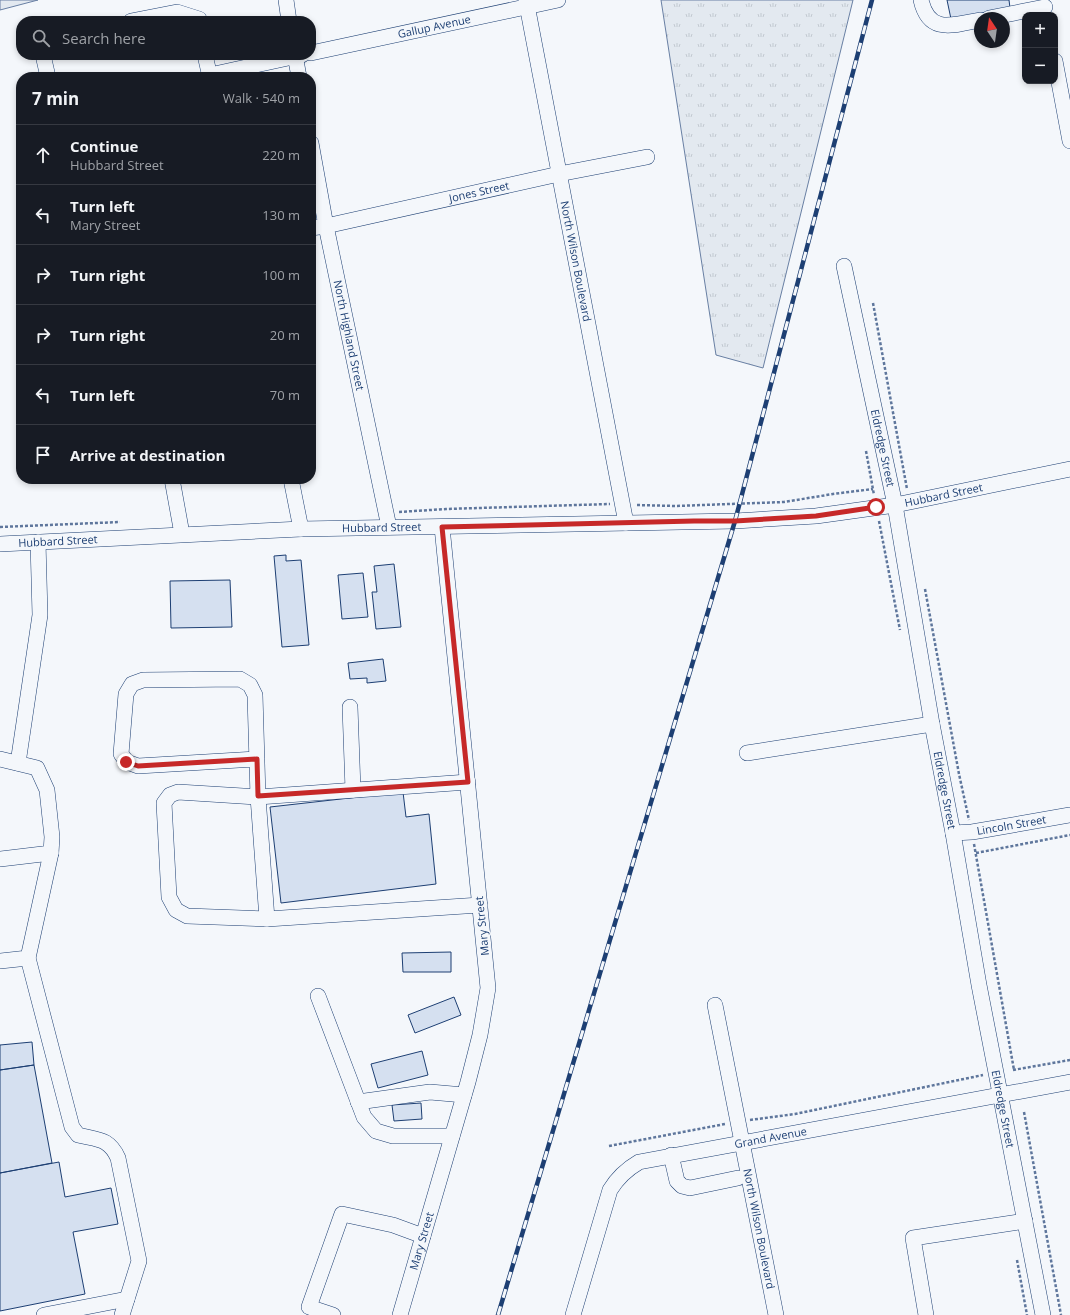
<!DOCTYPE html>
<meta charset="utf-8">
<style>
:root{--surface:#171b24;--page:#20242c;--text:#f1f3f6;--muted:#9ea1a6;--line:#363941}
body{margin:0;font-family:"Open Sans",sans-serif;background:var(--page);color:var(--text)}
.controls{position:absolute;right:12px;top:12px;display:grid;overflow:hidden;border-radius:8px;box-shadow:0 2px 6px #0003}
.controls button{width:36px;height:36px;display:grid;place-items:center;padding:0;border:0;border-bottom:1px solid var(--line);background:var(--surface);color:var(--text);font:20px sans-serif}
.compass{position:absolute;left:974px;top:12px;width:36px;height:36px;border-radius:50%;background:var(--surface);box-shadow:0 2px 6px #0003;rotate:347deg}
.stop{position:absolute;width:12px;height:12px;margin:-9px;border:3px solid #c62828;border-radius:50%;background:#fff}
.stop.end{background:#c62828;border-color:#fff;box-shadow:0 1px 4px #0008}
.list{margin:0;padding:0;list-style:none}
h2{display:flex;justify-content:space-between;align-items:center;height:52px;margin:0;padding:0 16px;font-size:17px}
h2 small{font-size:13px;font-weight:400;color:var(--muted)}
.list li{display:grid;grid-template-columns:26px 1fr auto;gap:12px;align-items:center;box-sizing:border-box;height:60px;padding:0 16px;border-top:1px solid var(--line)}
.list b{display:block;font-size:15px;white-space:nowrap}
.list p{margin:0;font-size:13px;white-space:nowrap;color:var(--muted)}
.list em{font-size:13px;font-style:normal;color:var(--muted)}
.icon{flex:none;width:22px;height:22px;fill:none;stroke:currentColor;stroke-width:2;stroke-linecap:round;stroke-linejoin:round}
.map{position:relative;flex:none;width:1070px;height:1315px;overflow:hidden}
.search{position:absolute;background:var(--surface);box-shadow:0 2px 6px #0003;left:16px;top:16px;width:300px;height:44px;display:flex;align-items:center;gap:10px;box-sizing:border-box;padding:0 14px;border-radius:16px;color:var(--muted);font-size:15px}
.panel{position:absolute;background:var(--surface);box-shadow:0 2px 6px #0003;left:16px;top:72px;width:300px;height:412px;border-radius:16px}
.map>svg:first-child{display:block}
</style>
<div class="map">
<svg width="1070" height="1315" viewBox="0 0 1070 1315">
<defs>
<pattern id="grass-tufts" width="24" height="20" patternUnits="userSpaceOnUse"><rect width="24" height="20" fill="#e3e9f0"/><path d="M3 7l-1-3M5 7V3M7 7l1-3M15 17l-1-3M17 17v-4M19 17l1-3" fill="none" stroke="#c2c9d1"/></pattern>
</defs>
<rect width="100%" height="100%" fill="#f4f7fb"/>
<!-- grass -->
<path fill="url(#grass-tufts)" stroke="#687fa3" d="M661 0H853L763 368 716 355Z"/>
<!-- garden -->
<path fill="#e3e9f0" stroke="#687fa3" d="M0 0H38L0 10Z"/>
<!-- building -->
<path fill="#d5e0f0" stroke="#1d3f73" d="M947 0H1009L1010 8 951 19Z
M286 555V561L301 560 309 645 282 647 274 556Z
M394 564 401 627 376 629 372 592H377L374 566Z
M363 573 368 617 342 619 338 575Z
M230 580 232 627 171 628 170 581Z
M383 659 386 681 367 683V678L350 679 348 663Z
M403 792 406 817 429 814 436 884 281 903 270 807Z
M451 952V972H403L402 953Z
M454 997 461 1015 415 1033 408 1015Z
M32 1042 34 1065 0 1070V1045Z
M422 1051 428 1075 378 1088 371 1064Z
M34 1065 52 1163 0 1173V1070Z
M421 1103 422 1119 394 1121 392 1105Z
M59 1162 65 1197 111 1188 118 1224 73 1232 85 1294 0 1311V1173Z"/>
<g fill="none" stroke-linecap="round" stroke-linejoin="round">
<defs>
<g id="minor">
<path d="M286 0 289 21"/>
<path id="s1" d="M526 0 626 523"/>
<path d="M921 0C929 35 953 25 980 20"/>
<path d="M989 18 1045 7"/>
<path d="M131 21 177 12 199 19V21"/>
<path id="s2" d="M311 53 558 0"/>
<path d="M43 55 48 77"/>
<path d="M205 55 210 77"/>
<path d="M295 55 299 77"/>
<path d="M1055 61 1070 141"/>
<path d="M210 75 302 55"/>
<path id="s3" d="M311 143 326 226 389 527"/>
<path id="s4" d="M311 228 326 226 559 174 647 157"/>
<path id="s5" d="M844 266 895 505 932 724 953 833 979 985 1043 1315"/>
<path d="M172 479 182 534"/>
<path d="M291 479 301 529"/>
<path id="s6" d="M0 544 301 529 735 521 816 516 895 505 1070 469"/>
<path d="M350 707 353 790"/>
<path d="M747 753 932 724"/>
<path d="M0 759 37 768 47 790 52 837 51 853 0 859"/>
<path d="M257 759 138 766 127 762 121 754 126 694 132 684 143 680 240 679 250 685 255 695 258 797 178 792 170 795 164 803 169 897 176 910 187 916 267 919"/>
<path d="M18 763 40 615 38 542"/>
<path d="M468 782 258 797 267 919 480 905"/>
<path id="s7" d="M953 833 972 832 1070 815"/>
<path d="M28 958 72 1127 78 1135C98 1140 109 1138 118 1158L139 1261 122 1315"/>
<path d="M0 961 28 958 51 853"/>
<path d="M318 996 364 1117 376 1131 393 1136H452"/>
<path id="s8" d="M715 1005 776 1315"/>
<path d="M358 1102 430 1092 464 1095"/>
<path d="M671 1155 677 1181 682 1186 690 1188 738 1178"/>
<path d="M44 1315 127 1299"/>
<path d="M333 1315 309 1307 342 1214 393 1225 423 1236"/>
<path id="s9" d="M400 1315 468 1082 480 1035 488 988 442 527"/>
<path id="s10" d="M573 1315 610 1190C618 1177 627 1169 639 1162L1070 1082"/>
<path d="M926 1315 913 1238 1025 1221"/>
</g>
</defs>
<!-- minor casing -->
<use href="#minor" stroke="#1d3f73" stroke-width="16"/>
<!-- path -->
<path stroke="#5e769c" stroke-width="2.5" stroke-dasharray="3 2" stroke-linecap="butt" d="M873 303 907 489
M866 451 874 495
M637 505 676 506 784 502 833 494 873 489
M399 512 446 509 610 504
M879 521 900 630
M0 527 120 522
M925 589 959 774 969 820
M974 844 1014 1070
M976 853 1070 835
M1013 1070 1070 1060
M1024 1112 1061 1315
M750 1120 795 1114 983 1075
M609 1146 725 1124
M1017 1260 1027 1315"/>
<!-- minor -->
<use href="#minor" stroke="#f4f7fb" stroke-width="15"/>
<defs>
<path id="rail" d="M498 1315 735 521 872 0"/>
</defs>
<!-- rail casing -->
<use href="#rail" stroke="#1d3f73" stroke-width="4.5"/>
<!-- rail -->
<use href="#rail" stroke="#f4f7fb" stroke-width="3" stroke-dasharray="9" stroke-linecap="butt"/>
</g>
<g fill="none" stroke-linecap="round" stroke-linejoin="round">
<!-- route -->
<path stroke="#c62828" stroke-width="5" d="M126 762 138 766 257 759 258 796 468 782 442 527 694 521H735L816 516 876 507"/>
</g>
<g text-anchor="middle" stroke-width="3" stroke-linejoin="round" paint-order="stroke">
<!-- street labels -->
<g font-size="11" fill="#1d3f73" stroke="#f4f7fb">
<text dy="4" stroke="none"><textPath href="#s2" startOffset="126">Gallup Avenue</textPath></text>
<text dy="4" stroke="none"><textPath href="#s4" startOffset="172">Jones Street</textPath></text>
<text dy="4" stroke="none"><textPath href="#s1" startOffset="266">North Wilson Boulevard</textPath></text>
<text dy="4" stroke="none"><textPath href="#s3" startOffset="196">North Highland Street</textPath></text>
<text dy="4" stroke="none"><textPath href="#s5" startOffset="186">Eldredge Street</textPath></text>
<text dy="4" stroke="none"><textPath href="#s6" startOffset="946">Hubbard Street</textPath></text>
<text dy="4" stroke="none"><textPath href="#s6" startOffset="382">Hubbard Street</textPath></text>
<text dy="4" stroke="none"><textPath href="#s6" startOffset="58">Hubbard Street</textPath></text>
<text dy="4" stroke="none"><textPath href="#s5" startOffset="534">Eldredge Street</textPath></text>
<text dy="4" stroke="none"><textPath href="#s7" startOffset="59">Lincoln Street</textPath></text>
<text transform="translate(482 926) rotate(-96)" y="4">Mary Street</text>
<text dy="4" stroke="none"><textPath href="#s5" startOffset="858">Eldredge Street</textPath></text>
<text dy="4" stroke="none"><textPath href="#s10" startOffset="305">Grand Avenue</textPath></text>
<text dy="4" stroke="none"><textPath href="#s8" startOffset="228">North Wilson Boulevard</textPath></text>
<text dy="4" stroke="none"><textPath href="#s9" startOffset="77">Mary Street</textPath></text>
</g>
</g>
</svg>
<div class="controls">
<button>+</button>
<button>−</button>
</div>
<svg class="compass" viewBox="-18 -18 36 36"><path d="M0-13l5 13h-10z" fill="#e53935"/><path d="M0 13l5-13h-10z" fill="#9ea1a6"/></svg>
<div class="stop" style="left:876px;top:507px"></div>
<div class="stop end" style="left:126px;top:762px"></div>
<div class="search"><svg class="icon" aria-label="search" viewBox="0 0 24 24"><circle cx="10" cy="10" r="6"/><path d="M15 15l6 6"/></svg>Search here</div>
<section class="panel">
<h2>7 min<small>Walk · 540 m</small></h2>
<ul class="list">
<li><svg class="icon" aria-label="ahead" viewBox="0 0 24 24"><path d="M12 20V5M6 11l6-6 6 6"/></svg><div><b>Continue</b><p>Hubbard Street</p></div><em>220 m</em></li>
<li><svg class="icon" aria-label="left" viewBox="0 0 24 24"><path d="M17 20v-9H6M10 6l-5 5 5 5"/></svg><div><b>Turn left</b><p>Mary Street</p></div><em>130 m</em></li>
<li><svg class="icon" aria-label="right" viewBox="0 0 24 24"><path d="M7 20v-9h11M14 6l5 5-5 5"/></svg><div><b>Turn right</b></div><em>100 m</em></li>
<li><svg class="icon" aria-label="right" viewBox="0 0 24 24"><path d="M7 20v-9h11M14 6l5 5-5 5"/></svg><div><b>Turn right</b></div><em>20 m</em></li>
<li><svg class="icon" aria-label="left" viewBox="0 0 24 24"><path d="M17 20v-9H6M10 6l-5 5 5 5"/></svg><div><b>Turn left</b></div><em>70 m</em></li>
<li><svg class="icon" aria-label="arrive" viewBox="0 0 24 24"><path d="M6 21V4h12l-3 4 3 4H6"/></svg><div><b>Arrive at destination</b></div></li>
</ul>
</section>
</div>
